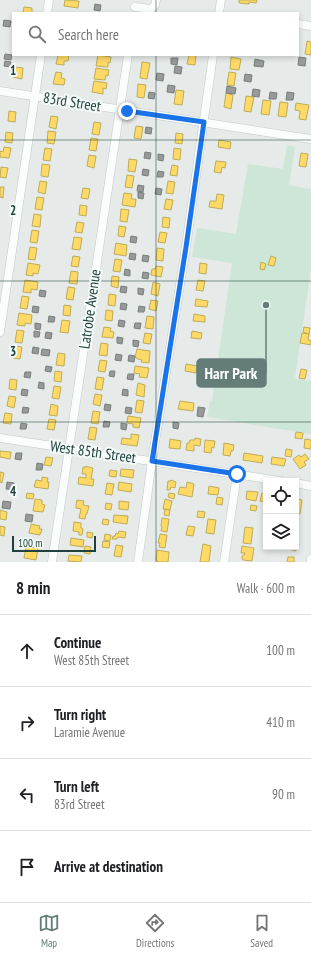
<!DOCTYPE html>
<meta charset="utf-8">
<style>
:root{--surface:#fff;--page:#f6f6f6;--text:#202124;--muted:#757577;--line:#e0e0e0;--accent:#657d79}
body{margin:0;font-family:"PT Sans Narrow",sans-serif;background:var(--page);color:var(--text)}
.controls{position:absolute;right:12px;bottom:12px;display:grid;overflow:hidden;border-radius:0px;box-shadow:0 2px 6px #0003}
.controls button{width:36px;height:36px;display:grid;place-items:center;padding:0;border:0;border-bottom:1px solid var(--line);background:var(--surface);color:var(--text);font:20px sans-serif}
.scale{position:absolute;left:12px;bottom:10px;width:84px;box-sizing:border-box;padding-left:4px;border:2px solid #20423d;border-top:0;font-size:11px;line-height:14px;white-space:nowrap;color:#20423d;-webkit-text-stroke:3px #f4faf8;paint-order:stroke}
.stop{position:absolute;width:12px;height:12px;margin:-9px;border:3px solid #1a73e8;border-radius:50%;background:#fff}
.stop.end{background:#1a73e8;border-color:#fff;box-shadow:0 1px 4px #0008}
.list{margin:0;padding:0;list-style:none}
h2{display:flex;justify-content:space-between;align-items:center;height:52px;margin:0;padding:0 16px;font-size:17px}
h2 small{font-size:13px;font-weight:400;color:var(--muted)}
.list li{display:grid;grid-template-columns:26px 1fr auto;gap:12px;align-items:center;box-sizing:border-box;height:72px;padding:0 16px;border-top:1px solid var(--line)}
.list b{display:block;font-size:15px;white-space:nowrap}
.list p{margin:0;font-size:13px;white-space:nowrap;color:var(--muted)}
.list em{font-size:13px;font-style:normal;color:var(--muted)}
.icon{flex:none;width:22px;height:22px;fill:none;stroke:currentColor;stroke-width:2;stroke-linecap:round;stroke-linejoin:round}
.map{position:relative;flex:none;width:311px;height:562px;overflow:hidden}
.search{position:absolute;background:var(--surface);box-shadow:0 2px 6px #0003;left:12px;right:12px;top:12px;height:44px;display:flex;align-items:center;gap:10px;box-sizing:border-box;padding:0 14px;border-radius:0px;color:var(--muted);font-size:15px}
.sheet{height:340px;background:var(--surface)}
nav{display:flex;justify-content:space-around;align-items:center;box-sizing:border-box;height:56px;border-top:1px solid var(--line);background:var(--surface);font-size:11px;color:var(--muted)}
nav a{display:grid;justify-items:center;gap:2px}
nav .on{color:var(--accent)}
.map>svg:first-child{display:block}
</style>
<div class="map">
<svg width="311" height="562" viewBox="0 0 311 562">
<rect width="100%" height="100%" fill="#e6ebe9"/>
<!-- green -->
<path fill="#cde6d7" d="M287 145 295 147 289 185 311 189V269L295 378 311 381V434L207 417 210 401H212L232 263 192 257 197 228 236 234 248 164 283 169Z"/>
<!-- homes -->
<path fill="#ffd966" stroke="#bcac5a" d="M65 0 79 1 78 8 64 6Z
M239 0H257L256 3 249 2V4L239 3Z
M24 7 32 8V13H23Z
M307 41 311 42V55L305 54Z
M58 55H69L68 61H64V65L56 64Z
M98 55 111 57 110 63 108 62V67H107L96 66Z
M189 55H196L195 65 187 64Z
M231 57 241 59 239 70 230 69Z
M142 62 150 63 147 79 140 78Z
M15 67 23 68 22 79 13 77Z
M96 68 109 70 108 76 106 75 105 80 94 79Z
M56 72 62 73 61 78 65 79 64 85 53 84Z
M229 72 236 73 234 86 227 85Z
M94 81 107 83 106 89 103 88V94L92 92Z
M138 84 146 85 144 98 137 97Z
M176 90 184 91 182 105 174 104Z
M226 93 233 95 231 109 224 107Z
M246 96 254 97 251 112 244 111Z
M263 100 271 101 269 115 261 114Z
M280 102 288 103 286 117 278 116Z
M296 103 309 105 306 120 299 119 300 111 295 110Z
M9 111 16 112 15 122 8 121Z
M51 116 58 117 56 129 49 127Z
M94 122 101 123 99 135 92 134Z
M136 126 143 127 141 139 134 138Z
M48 131 56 132 54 144 47 143Z
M6 132 13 133 12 143 5 142Z
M176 133 183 134 182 144 175 143Z
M91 138 98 139 96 151 89 150Z
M219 140 231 142 230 149 218 147Z
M4 147 11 148 9 158 0 157V151L3 152Z
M45 148 52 149 50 161 43 160Z
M174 148 181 149 180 160 173 159Z
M301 153 308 154 306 167 299 166Z
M89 155 96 156 94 168 87 166Z
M129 159 137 160 135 172 128 171Z
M216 161 226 162 225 168 222 167 221 173 214 172Z
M42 164 50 165 48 177 41 176Z
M172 165 178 166 177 176 170 175Z
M1 167 8 168 6 178 0 177Z
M127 175 134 176 132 188 125 187Z
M40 181 47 182 45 194 38 192Z
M168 181 175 182 173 194 166 193Z
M0 187H4L3 198 0 197Z
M83 188 90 189 88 199 81 198Z
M124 193 132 194 131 199H136L135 207 122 205Z
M217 194 224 195 222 209 209 207 210 201H216Z
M37 197 44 198 42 210 35 209Z
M166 199 173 200 171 210 164 209Z
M80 205 87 206 86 216 79 215Z
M121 209 129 210 127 222 120 221Z
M34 214 41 215 40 227 32 226Z
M163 217 170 218 169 228 162 227Z
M77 222 84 223 82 233 75 232Z
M119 226 126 227 124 237 118 236Z
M32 230 39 231 37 243 30 242Z
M160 232 167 233 165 243 158 242Z
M74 237 82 238 80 250 72 249Z
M116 243 127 245 126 256 114 254Z
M30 247 37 248 35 260 28 259Z
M157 248 164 249 163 261 156 260Z
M73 256 80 257 78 267 71 266Z
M271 256 276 258 274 266 268 265Z
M115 259 122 260 120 272 113 271Z
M261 262 266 264 264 270 260 269Z
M28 263 40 265 38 274 33 273V276L26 275Z
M200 263 207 264 206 274 199 273Z
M156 266 163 267 161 277 151 275 152 269H155Z
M71 271 78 272 77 284 69 283Z
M112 276 119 277 118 288 111 286Z
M25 280 38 282 37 290 31 289V293L23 292Z
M198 280 205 281 203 291 196 290Z
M153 282 160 284 158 296 151 294Z
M68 287 75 288 73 300 66 299Z
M109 294 116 295 115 306 108 305Z
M22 296 29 297 27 309 20 308Z
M196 299 208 301 207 307 195 306Z
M151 300 158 301 156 311 149 309Z
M64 305 71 306 70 316 63 315Z
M106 310 113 311 112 321 105 320Z
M19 313 32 315 31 324 25 323V326L17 325Z
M194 314 205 316V322L193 321Z
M147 316 154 317 153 329 145 328Z
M62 320 70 321 68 333 60 332Z
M104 327 111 328 110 331 114 332 113 338 102 337Z
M304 327 310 328 309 334 303 332Z
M17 330 24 331 22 343 15 342Z
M192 331 202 333 201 339 191 338Z
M145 333 152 334 150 344 143 343Z
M302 333 309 334 308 340 311 341V345L300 343Z
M101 343 108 344 107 356 99 355Z
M15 346 22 347 20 359 13 358Z
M137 349 150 351 149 363 141 362 142 360 138 359 135 357Z
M58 353 65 354 64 366 56 365Z
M100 360 107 361 105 372 98 371Z
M186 364 197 366 196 373 185 371Z
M135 366 149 368 147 378 139 377 140 374 134 373Z
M301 369 307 370 305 379 299 378Z
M55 371 62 372 61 382 54 381Z
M97 377 104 378 102 390 95 389Z
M10 379 17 380 16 390 9 389Z
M138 383 145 385 144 397 136 395Z
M54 386 61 387 59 399 52 398Z
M95 394 102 395 100 406 93 404Z
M9 396 16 397 14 408 7 406Z
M137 400 144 401 142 413 135 412Z
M180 401 194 403 193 411 178 409Z
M51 404 58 406 57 416 49 415Z
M93 411 100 412 98 424 91 423Z
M5 413 12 414 11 424 3 423Z
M128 416 141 418 139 428 133 427V424L127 423Z
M49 419 56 420 54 430 47 429Z
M90 427 97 428 95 440 88 439Z
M296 432 303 433 302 439 295 438Z
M131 434 139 435 137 446 121 444 122 438 131 439Z
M195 438 201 439 200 446 194 445V451L186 450 187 443H189L190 440H195Z
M170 439 181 441 180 449 169 448Z
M305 439 311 440V449L304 448Z
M205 440 215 441 214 448 212 447 211 453 204 452Z
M224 443 234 445 233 451H231L230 456 223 455Z
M286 449 292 450 291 457 285 456Z
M0 451 11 452 10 459 0 457Z
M244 453 263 456 262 463 243 460Z
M305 454 309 459 304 462 306 465 300 469 293 459 299 455 301 457Z
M46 457 53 458 51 466 44 465Z
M272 457 286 459 284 466 271 464Z
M85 466 93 468 91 479H94L93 486 78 484 79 477 86 478V474H82L83 467 85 468Z
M121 469 134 470 133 478 120 476Z
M110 470 117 471 116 477 109 476Z
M0 472 4 473 2 483 0 482Z
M42 477 48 478 47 482H49L48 489 34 487 36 480 42 481Z
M171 480 176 482 175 488 171 487 170 490H167L168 481H171Z
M119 482 132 484 131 492 118 490Z
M187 482 194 484 192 497 178 494 180 487 186 488Z
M107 483 114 484 112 495 105 494Z
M209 486 219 488 218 495 208 494Z
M247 491 258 492 256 501 246 499Z
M27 493 34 494 33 499 26 498Z
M169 493 175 494 174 499 168 497Z
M262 493 266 494V502L260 501Z
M217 497 223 498 222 505 216 504Z
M35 499 42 500V504L45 505 43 512 33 511Z
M165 499 172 501 170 510 163 509Z
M296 499 302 500 300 514H296Z
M77 500 84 501 83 505 89 506 87 514H86L85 519 79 518 81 509 76 508V505Z
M119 501 129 502 128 510 119 509Z
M106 503 112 504 111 510 105 509Z
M251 505 257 506 256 511 250 510Z
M165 509 170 510 169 516 164 515Z
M0 510 7 512 6 520 0 519Z
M198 511 205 512 204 518 197 517Z
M114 515 128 516 127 524 113 522Z
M162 518 169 519 167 532 161 531 162 527 161 526Z
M103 519 109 520 108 525 102 524Z
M208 519 216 520 214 534 206 533Z
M74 522 81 523V528L83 529 82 535H79V532L73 531Z
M31 524 40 526 39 529H42L41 533H40V535L29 533Z
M0 526 5 527 4 536 0 535Z
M188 526 195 527 193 536 186 535Z
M245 527 253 528 251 544 243 543Z
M119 531 126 532 125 538 118 537 117 539H112L113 536H115L116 533 118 534Z
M87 532 93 533 92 538 87 537Z
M105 534 111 535 110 541 104 540Z
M160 534 167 535 165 548 159 547 160 543H158Z
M296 537H298L296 551 288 549 289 547H296Z
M71 538 84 540 83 547 70 545Z
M103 541 110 542 109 548 102 547Z
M203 544 211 546 209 562H200Z
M116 545 123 546 121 557 114 556Z
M85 546 91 547 90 554 84 553Z
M242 546 254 548 252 561 243 560 242 559V556L244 555 245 553H241Z
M26 547 38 548 36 560 24 558Z
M157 550 169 552 168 562H157V560H156Z
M69 555 82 556 81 562 68 561Z
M288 557H294V562H287Z"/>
<!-- industry -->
<path fill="#999" stroke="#757f7d" d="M95 4 101 5 100 11 94 10Z
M4 20 11 21 10 27 3 26Z
M5 54 12 55 11 60 4 59Z
M299 57 306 58 305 66 298 65Z
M171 58H178L177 65 171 64Z
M255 59 264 61 263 67 254 66Z
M5 61 11 62 10 67 4 66Z
M175 66 182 67 181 74 174 73Z
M157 73 164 74 163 81 156 80Z
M245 74 252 75 251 82 244 81Z
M168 85 175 86 174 93 167 92Z
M227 86 236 88 235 94 226 93Z
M253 89 260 90 259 97 252 96Z
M149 92 155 93 154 99 148 98Z
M270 92 277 93 276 99H269Z
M287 92 294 93 293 100H286Z
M146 127 152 128 151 134 145 133Z
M145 152 151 153 150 159 144 158Z
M158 154 164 155 163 161 158 160Z
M143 169 149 170 148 176 142 175Z
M158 171 164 172 163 177H157Z
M138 185 144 186 143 192 137 191Z
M156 188 162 189 161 195 155 194Z
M138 192 144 193 143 199 138 198Z
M131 236 137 237 136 243 130 242Z
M130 253 136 254 135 260 129 259Z
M143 255 149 256 148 262 142 261Z
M125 269 130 270V276L124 275Z
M143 272 149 273 148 279 142 278Z
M121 286 127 287 126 293 120 292Z
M138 288 144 289 143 295 138 294Z
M40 290 46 291 45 297 39 296Z
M121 303 127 304 126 310 120 309Z
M33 306 39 307 38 313 32 312Z
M139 306 145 307 144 312H138Z
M49 316 55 317 54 322H48Z
M119 320 125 321 124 327 118 326Z
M35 323 41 324 40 330 35 329Z
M135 323H141L140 329 134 328Z
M34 331 40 332 39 337H34Z
M46 332 52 333 51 339 45 338Z
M117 337 123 338 122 344 117 343Z
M133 340 139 341 138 347 133 346Z
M33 347 39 348 38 354 32 353Z
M42 349 50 350 49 356 41 355Z
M116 354 122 355 121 361 115 360Z
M129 355 135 356 134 362 128 361Z
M46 366 52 367 51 372 45 371Z
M110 371H115L114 377 109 376Z
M25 372H31L30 378 24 377Z
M128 374H134L133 380 127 379Z
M39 382 44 383V389L38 388Z
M22 389 28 390 27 396 21 395Z
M123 389 128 390V396L122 395Z
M105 404 111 405 110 411 104 410Z
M23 407 29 408 28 413H22Z
M126 407 132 408 131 414 125 413Z
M198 407 205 408 203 417 197 416Z
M104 421 110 422 109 427H103Z
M173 422 179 423 178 429 173 428Z
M21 423 27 424 26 429H20Z
M121 423 127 424 126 430 121 429Z
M16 453H22L21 460 15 459Z
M37 463 43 464 42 470H36Z
M7 482 14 483V490L6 489Z
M3 501 11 502 10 509 2 508Z
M26 514 33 515 32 522 25 521Z"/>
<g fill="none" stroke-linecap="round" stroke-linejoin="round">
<defs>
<path id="minor" d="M135 7 151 9 155 5 156 0
M47 13 49 0
M219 13 221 0
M298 24 311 26
M0 91 311 139
M0 332 41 55
M0 438 280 481
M296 483 311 486
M52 562 128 55
M138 562 152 461 186 247 213 55
M224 562 237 474
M311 562V559"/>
</defs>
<!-- minor casing -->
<use href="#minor" stroke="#c3c8c7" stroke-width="9"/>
<!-- minor -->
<use href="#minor" stroke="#fbfcfc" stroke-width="8"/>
</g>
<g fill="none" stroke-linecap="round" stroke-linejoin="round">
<!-- route -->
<path stroke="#1a73e8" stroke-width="5" d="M127 111 204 122 186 247 152 461 237 474"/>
</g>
<!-- grid -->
<path fill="none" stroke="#20423d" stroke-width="1" stroke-opacity="0.55" d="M156 0V13M156 55V562M0 140H311M0 281H311M0 422H311"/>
<g text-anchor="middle" stroke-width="4" stroke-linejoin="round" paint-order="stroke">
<!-- street labels -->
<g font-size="15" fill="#20423d" stroke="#f4faf8">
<text transform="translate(72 102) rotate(9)" y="5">83rd Street</text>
<text transform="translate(90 309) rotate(-82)" y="5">Latrobe Avenue</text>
<text transform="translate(93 452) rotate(8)" y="5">West 85th Street</text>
</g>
</g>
<g font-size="13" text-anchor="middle" font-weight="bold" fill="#20423d" stroke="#f4faf8" stroke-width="4" stroke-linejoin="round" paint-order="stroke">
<text x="13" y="75">1</text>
<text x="13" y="215">2</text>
<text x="13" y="356">3</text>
<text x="13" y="496">4</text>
</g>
<!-- callouts -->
<path fill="none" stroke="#657d79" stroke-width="1.5" d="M266 305L266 373"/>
<circle fill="#657d79" stroke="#f4faf8" stroke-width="1.5" cx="266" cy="305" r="4"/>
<rect fill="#657d79" stroke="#657d79" stroke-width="1.5" x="197" y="359" width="69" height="28" rx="4"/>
<g font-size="16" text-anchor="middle" font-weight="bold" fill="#fff">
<text x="231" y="379">Harr Park</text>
</g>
</svg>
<div class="controls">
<button><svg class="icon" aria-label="locate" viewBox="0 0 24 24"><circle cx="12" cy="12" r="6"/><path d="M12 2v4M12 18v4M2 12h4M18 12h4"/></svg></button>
<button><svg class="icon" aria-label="layers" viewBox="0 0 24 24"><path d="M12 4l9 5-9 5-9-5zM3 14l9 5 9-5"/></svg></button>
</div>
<div class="scale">100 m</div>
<div class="stop" style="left:237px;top:474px"></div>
<div class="stop end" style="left:127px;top:111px"></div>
<div class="search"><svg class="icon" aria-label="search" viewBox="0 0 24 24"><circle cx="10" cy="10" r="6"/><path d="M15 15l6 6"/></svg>Search here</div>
</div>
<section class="sheet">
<h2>8 min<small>Walk · 600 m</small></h2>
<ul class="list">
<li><svg class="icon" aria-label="ahead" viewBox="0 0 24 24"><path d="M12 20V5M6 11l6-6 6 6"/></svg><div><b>Continue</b><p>West 85th Street</p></div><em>100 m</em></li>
<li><svg class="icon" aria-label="right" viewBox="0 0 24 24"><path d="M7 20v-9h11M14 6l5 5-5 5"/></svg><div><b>Turn right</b><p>Laramie Avenue</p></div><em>410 m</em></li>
<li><svg class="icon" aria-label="left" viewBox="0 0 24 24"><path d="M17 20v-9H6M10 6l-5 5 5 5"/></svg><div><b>Turn left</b><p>83rd Street</p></div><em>90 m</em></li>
<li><svg class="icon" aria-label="arrive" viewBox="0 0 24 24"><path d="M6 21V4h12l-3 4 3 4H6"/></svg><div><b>Arrive at destination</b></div></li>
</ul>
</section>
<nav>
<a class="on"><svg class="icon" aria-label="map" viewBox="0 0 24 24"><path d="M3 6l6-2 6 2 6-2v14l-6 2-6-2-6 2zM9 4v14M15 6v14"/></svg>Map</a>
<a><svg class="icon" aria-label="directions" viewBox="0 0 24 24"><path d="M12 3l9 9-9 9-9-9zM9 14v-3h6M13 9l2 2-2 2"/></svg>Directions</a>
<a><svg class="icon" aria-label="saved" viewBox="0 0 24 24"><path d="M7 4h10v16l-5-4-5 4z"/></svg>Saved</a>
</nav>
